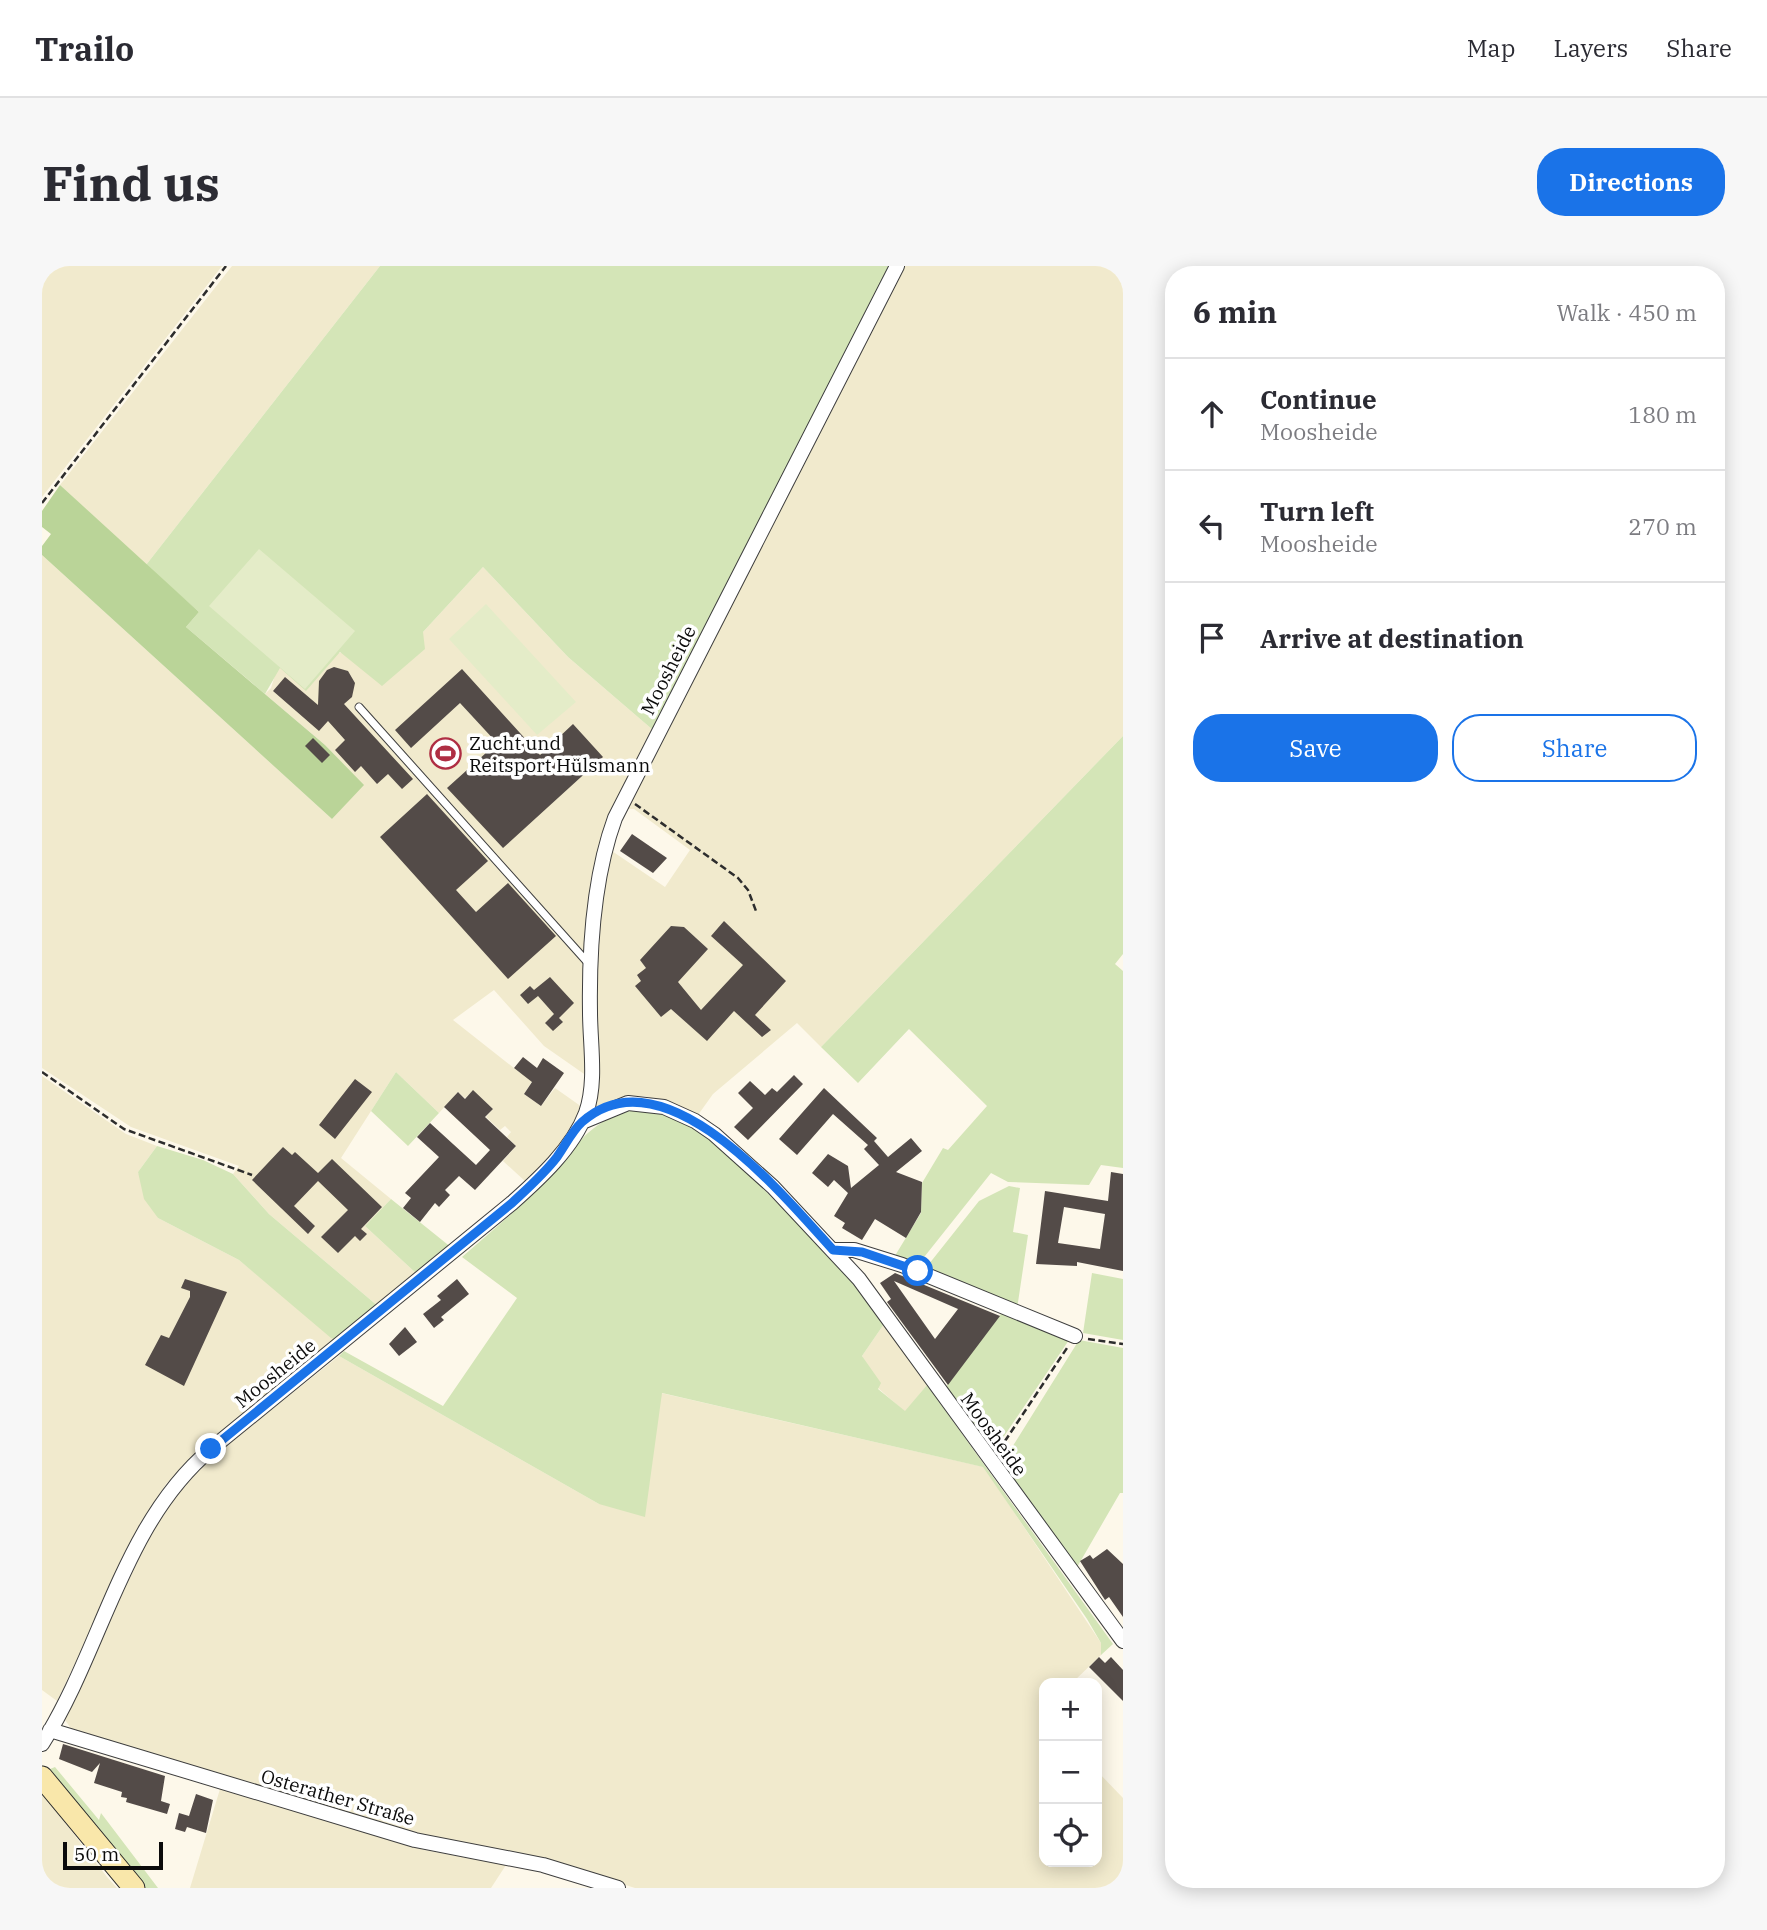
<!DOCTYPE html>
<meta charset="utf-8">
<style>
:root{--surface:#fff;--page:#f7f7f7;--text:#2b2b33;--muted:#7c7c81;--line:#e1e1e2;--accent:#1a73e8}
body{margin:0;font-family:"IBM Plex Serif",serif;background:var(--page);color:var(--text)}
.controls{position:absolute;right:21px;bottom:21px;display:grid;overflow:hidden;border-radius:14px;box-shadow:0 4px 18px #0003}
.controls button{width:63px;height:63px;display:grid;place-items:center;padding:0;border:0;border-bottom:2px solid var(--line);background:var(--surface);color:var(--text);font:35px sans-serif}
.scale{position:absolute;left:21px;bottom:18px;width:100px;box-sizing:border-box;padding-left:7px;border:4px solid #0b0b0b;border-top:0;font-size:19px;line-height:24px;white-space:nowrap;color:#0b0b0b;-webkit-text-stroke:5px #fff;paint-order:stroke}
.stop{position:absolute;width:21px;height:21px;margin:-16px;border:5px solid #1a73e8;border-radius:50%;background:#fff}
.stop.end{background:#1a73e8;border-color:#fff;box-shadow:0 2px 7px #0008}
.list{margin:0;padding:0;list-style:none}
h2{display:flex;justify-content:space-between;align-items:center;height:91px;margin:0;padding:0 28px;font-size:30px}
h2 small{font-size:23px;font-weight:400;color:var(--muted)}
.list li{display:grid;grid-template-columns:46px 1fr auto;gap:21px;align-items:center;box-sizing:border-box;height:112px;padding:0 28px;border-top:2px solid var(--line)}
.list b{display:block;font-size:26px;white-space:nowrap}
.list p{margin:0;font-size:23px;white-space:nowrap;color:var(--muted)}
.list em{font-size:23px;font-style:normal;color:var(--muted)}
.actions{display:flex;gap:14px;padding:21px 28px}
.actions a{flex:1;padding:16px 0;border:2px solid var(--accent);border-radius:28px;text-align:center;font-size:24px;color:var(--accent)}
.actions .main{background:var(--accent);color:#fff}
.icon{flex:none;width:38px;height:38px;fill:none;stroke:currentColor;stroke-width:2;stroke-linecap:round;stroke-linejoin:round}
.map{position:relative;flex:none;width:1081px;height:1622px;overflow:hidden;border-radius:28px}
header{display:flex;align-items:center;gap:42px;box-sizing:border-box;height:98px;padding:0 35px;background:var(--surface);border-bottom:2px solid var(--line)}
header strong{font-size:33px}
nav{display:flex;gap:38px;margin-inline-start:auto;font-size:24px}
.intro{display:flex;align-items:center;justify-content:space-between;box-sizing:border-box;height:168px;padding:0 42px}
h1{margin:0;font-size:49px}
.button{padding:18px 32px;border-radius:28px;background:var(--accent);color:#fff;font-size:24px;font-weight:700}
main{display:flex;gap:42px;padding:0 42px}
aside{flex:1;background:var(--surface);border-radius:28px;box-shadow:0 4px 18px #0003}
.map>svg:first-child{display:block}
</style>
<header>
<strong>Trailo</strong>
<nav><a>Map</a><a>Layers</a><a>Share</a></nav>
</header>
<div class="intro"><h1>Find us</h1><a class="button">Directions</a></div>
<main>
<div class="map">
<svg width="1081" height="1622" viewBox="0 0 1081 1622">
<rect width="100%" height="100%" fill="#fdf8ea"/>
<!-- farmland -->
<path fill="#f1eacd" d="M0 0H180L0 231Z
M190 0H338L104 299 18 219Z
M860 0H1081V470L779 781 755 757 671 828 656 849 603 830 575 833 549 844 551 738 560 602 567 583 623 621 648 584 592 543H582Z
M0 289 290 553 321 519 283 479 223 428 229 422 233 409 237 402 381 366 441 301 526 391 611 464 568 548 552 601 543 737 545 810 502 780 452 724 411 754 477 806 492 812 482 828 499 840 513 822 540 841 513 886 484 916 461 895 474 880 465 871 469 866 463 860 458 864 444 851 451 843 431 825 423 832 416 826 397 847 354 806 299 892 349 933 323 960 376 1009 337 1041 227 948 191 908 197 900 89 861 0 802Z
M0 810 84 868 115 880 96 906 116 952 197 994 295 1074 161 1182 124 1218 95 1267 15 1435 0 1424Z
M842 1058 885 1119 863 1146 836 1122 820 1090Z
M297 1090 557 1238 619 1127 942 1201 1059 1377V1389L1030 1417H1002V1445L999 1448 1002 1452V1596H1055V1505L1081 1532V1622H593L507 1594 384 1570 30 1464 21 1451 107 1272 135 1226 169 1192Z
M178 1523 382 1584 464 1599 449 1622H148Z
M0 1527 65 1611 75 1622H0Z"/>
<!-- green -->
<path fill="#d4e5b7" d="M338 0H850L611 464 526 391 441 301 381 366 383 383 340 420 298 386 264 425 238 402 223 428 144 361 157 346 104 299Z
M1081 470V688L1073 698 1081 705V902L1059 899 1047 919 966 916 949 907 875 1000 851 993 879 947 880 917 901 882 906 884 945 840 867 763 816 817 779 781Z
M354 806 397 847 366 880 329 845Z
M601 843 628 850 657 865 688 889 806 1009 842 1058 820 1090 839 1117 836 1123 863 1145 885 1119 1071 1378 1059 1389V1377L1045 1353 941 1201 620 1127 603 1251 557 1238 297 1090 302 1085 401 1140 475 1032 420 991C445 969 470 948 493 926 531 889 544 849 601 843Z
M115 880 161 894 191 908 227 948 337 1041 295 1074 289 1072 197 994 116 952 102 933 96 906Z
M967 920 978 922 971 966 986 969 975 1043 883 1003 937 935Z
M349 933 410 982 376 1009 323 960Z
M1050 1007 1081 1013V1074L1041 1067Z
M961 1045 1027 1074 950 1188 904 1121Z
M1037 1074 1081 1082V1227H1078L1034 1303 959 1199Z
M13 1501 57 1554 59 1547 116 1622H101L3 1505Z"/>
<!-- forest -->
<path fill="#bad498" d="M18 219 157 346 144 361 283 479 322 519 290 553 0 289V280L9 268 0 261V245Z"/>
<!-- pitch -->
<path fill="#e4ecc8" d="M217 283 313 365 263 423 167 340Z
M444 338 534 436 495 469 407 373Z"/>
<!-- building -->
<path fill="#534b48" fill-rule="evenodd" d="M292 401 306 405 313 417 310 431 302 438 371 513 360 523 346 508 335 518 319 500 313 506 293 484 303 474 286 455 277 465 231 425 243 411 276 439 277 415 285 404Z
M420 403 498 489 531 458 561 491 461 582 405 522 455 477 418 437 369 482 353 464Z
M271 472 288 489 280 497 263 480Z
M385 528 446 595 414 624 434 646 466 617 514 670 466 713 338 571Z
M590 568 625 592 611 607 578 585Z
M682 655 744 715 713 749 729 764 720 771 692 745 665 775 629 743 619 751 593 720 599 715 595 709 604 702 598 694 629 660 642 661 666 683 636 716 659 744 701 699 669 670Z
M508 711 532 737 517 752 521 756 511 765 503 757 512 748 496 730 486 738 478 729 488 720 492 724Z
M481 791 495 802 501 792 522 807 499 840 482 828 490 816 472 802Z
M752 809 761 818 706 874 692 861 711 842 696 827 708 815 723 829 730 822 735 826Z
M313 813 330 826 293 873 277 859Z
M782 822 835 872 832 875 846 891 869 872 880 885 854 906 880 916 879 946 864 972 833 953 820 974 800 962 803 957 792 950 806 927 792 914 786 921 770 907 786 888 806 900 809 922 837 899 822 883 826 879 791 848 755 889 737 873Z
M431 824 451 843 443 851 474 880 433 924 417 910 403 924 408 929 397 941 393 937 378 956 361 942 369 932 363 927 397 891 375 871 388 857 434 899 448 884 402 841 416 826 423 833Z
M241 881 250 889 253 886 276 907 290 893 340 941 319 963 325 968 318 975 313 970 296 987 279 971 306 944 276 915 252 940 273 960 266 968 210 914Z
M1069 906 1081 908V1005L1035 996V1000L994 998 1003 925 1066 935ZM1022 941 1063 948 1058 983 1016 977Z
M853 1007 958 1050 906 1119 845 1036 849 1033 838 1017ZM852 1015 916 1043 893 1073Z
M143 1013 185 1026 142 1120 103 1099 119 1069 127 1072 148 1031V1025L139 1022Z
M415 1013 427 1028 399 1051 402 1054 392 1062 381 1048 399 1034 395 1030Z
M363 1061 375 1076 357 1090 347 1078Z
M1065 1283 1081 1298V1351L1067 1331 1063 1334 1038 1295 1048 1289 1051 1293Z
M1057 1391 1063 1397 1069 1391 1081 1404V1435L1047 1401Z
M21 1478 123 1510 119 1535 128 1538 125 1548 84 1536 85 1532 79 1531 80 1526 52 1517 58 1497 50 1506 17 1493Z
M154 1528 171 1534 164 1567 145 1561 143 1566 133 1563 137 1547 147 1550Z"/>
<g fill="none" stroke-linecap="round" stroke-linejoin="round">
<defs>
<path id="lane" d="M317 441 547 698"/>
<path id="street" d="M540 856 586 837 622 841 653 855 672 868 731 921 817 1013 1081 1375
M791 984H812L860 999 1033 1070
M8 1464 373 1574 501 1599 576 1622
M0 1478C61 1382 80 1258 169 1183L470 937C497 913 531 882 544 847 555 816 548 778 548 746 547 683 551 612 573 552L855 0"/>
<path id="secondary" d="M0 1511 92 1622"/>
</defs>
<!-- lane casing -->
<use href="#lane" stroke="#3e3e3e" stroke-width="9"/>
<!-- street casing -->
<use href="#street" stroke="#3e3e3e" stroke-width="16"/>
<!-- secondary casing -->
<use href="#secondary" stroke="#2d2d2d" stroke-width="23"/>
<!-- path -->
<path stroke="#2d2d2d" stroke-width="2.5" stroke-dasharray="7 3.5" stroke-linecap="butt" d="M0 237 184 0
M593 538 696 612 706 624 714 645
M0 806 82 863 210 909
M1046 1073 1081 1078
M957 1184 1025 1082"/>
<!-- lane -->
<use href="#lane" stroke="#fff" stroke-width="7"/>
<!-- street -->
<use href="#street" stroke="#fff" stroke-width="14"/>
<!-- secondary -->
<use href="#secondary" stroke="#f9e7aa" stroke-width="21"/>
</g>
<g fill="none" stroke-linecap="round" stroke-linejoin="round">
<!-- route -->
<path stroke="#1a73e8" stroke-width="9" d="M169 1183 470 937C486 922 502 908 515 891 523 880 530 865 540 856 622 783 742 930 791 984L820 986 876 1005"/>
</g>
<!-- icons -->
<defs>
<symbol id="stadium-ring" viewBox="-11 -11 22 22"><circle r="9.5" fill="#fff" stroke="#af2e43" stroke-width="1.5"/><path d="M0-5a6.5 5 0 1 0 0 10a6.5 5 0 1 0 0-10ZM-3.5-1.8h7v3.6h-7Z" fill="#af2e43"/></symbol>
</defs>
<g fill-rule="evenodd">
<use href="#stadium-ring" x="386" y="470" width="35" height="35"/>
</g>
<g text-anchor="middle" stroke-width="7" stroke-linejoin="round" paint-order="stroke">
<!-- street labels -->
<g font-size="19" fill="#0b0b0b" stroke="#fff">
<text transform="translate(626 404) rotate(-63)" y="7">Moosheide</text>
<text transform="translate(233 1107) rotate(-39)" y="7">Moosheide</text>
<text transform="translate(952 1168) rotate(54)" y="7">Moosheide</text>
<text transform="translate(296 1531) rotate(16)" y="7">Osterather Straße</text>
</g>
<!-- poi labels -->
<g font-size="19" fill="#0b0b0b" stroke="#fff" text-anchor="start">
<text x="427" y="484">Zucht und<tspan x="427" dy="22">Reitsport Hülsmann</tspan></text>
</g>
</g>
</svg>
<div class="controls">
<button>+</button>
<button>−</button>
<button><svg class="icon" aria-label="locate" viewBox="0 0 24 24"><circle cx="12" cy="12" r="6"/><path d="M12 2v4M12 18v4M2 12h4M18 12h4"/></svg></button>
</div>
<div class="scale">50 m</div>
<div class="stop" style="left:876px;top:1005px"></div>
<div class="stop end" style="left:169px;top:1183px"></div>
</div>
<aside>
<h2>6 min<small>Walk · 450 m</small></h2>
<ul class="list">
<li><svg class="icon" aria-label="ahead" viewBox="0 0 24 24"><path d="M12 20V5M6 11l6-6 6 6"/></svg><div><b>Continue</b><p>Moosheide</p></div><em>180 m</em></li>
<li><svg class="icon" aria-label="left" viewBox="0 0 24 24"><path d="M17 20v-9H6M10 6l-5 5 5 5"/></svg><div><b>Turn left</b><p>Moosheide</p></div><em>270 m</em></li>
<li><svg class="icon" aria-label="arrive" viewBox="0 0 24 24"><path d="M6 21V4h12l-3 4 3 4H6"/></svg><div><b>Arrive at destination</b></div></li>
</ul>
<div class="actions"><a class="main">Save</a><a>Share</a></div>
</aside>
</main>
